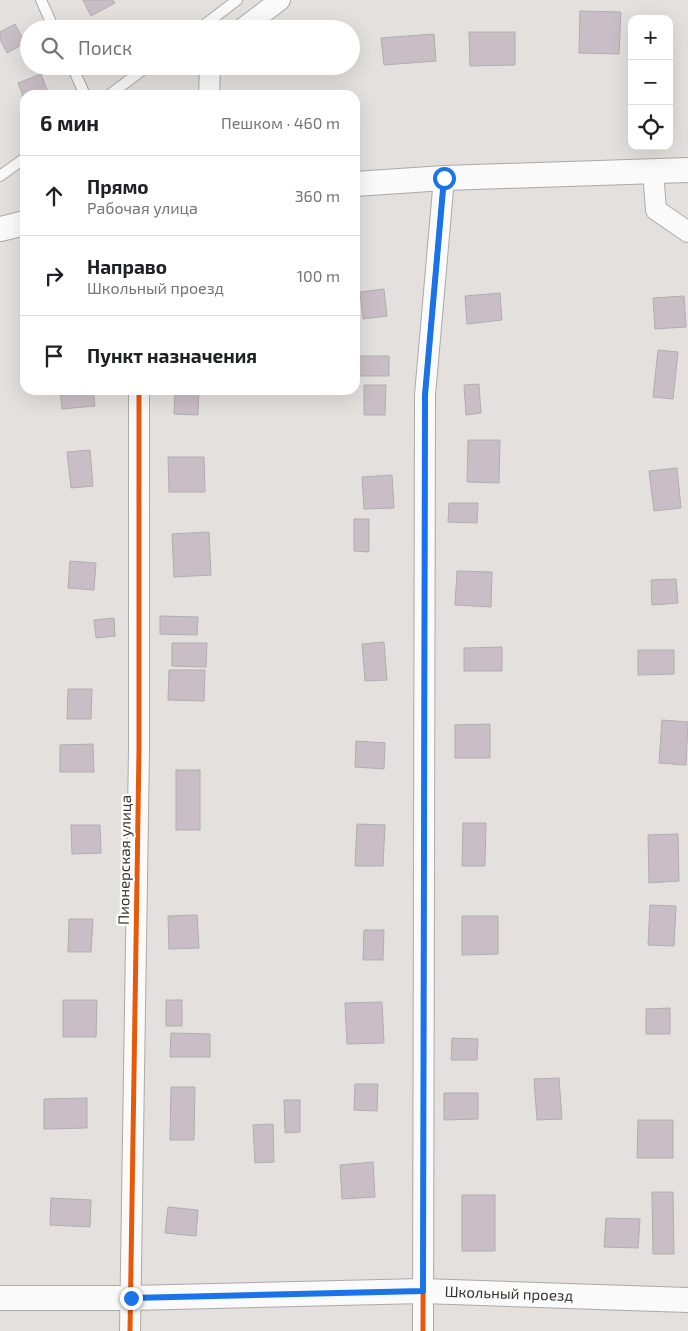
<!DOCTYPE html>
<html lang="ru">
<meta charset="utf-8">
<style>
:root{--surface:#fff;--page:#f6f6f6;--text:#202124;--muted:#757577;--line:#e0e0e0}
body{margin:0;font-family:"Exo 2",sans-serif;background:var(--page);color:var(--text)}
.controls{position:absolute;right:15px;top:15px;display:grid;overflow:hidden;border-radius:10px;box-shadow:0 5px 20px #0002}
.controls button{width:45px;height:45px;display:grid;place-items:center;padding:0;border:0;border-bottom:1px solid var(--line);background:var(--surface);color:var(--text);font:25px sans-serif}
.stop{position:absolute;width:15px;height:15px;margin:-11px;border:4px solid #1a73e8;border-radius:50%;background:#fff}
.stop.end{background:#1a73e8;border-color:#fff;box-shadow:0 1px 5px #0008}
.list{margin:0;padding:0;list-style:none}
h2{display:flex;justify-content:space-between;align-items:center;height:65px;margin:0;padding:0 20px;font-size:21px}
h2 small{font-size:16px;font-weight:400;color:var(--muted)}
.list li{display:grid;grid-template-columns:32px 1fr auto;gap:15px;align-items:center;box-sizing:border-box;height:80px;padding:0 20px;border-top:1px solid var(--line)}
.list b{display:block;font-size:19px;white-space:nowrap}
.list p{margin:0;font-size:16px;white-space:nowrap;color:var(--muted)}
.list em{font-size:16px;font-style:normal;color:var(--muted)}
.icon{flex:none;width:28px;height:28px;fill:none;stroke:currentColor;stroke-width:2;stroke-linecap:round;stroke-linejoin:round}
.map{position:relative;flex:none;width:688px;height:1331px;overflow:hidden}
.search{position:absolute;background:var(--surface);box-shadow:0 5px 20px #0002;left:20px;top:20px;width:340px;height:55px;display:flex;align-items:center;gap:12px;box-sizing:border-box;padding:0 18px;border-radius:28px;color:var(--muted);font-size:19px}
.panel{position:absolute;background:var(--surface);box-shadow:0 5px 20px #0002;left:20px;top:90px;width:340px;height:305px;border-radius:15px}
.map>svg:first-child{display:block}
</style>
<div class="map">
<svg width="688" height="1331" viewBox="0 0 688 1331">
<rect width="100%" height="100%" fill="#e3e0dd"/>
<!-- building -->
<path fill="#c9bec5" stroke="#b1aeae" d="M83 0H113L115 3 91 16Z
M580 11 621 12 619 54 579 53Z
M15 24 25 43 7 53 0 39V32Z
M469 32H515V65L470 66Z
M434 34 436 61 384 65 381 38Z
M41 74 49 95H25V101L18 83Z
M384 289 387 316 363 319 360 292Z
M500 293 502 320 467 324 465 296Z
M684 296 686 327 655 329 653 298Z
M658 350 678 352 673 399 653 397Z
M355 356H389V376H355Z
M479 384 481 413 466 415 464 385Z
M364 385H386L385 415H364Z
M60 390H93L95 406 62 409Z
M175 390H199L198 415 174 414Z
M468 440H500L499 483 467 482Z
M90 450 93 486 71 488 67 452Z
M168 457H204L205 492H169Z
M677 468 681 508 654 511 649 471Z
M392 475 394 508 364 509 362 477Z
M449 503H478L477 523 448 522Z
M354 519H369V552L354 551Z
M209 532 211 575 174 577 172 534Z
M70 561 96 563 94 590 68 588Z
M457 571 492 572 491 607 455 605Z
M676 579 678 603 652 605 651 580Z
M160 616 198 617 197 635 160 634Z
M114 618 115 636 96 638 94 620Z
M384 642 387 680 365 681 362 644Z
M172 643H207L206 667 172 666Z
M502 647V671H464V648Z
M638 650H674V674L638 675Z
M169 670H205L204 701 168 700Z
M68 689H92L91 719H67Z
M662 720 688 722 686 765 659 763Z
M490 724V758H455V725Z
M356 741 385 743 384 769 355 767Z
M93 744 94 772H60V745Z
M176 770H200V830H176Z
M463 823H486L485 866H462Z
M357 824 385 825 383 866H355Z
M71 825H100L101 853 72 854Z
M678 834 679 881 649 883 648 835Z
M650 905 676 906 674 946 648 945Z
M197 915 199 948 169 949 168 916Z
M462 916H498V954L462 955Z
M69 919H93L91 952H68Z
M364 930H384L383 960H363Z
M63 1000H97L96 1037H63Z
M166 1000H182V1026H166Z
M382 1002 384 1043 347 1044 345 1003Z
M670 1008V1034H646V1009Z
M171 1033 210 1034V1057H170Z
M452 1038 478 1039 477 1060H451Z
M559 1078 562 1119 537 1120 534 1079Z
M355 1084H378L377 1111 354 1110Z
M171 1087H195L194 1140H170Z
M444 1093H478V1119L444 1120Z
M87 1098V1128L44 1129V1099Z
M284 1100H300V1132L285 1133Z
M638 1120H673V1158H637Z
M273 1124 274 1162 255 1163 253 1125Z
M373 1162 375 1197 342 1199 340 1165Z
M652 1192H673L674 1254H653Z
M462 1195H495V1251H462Z
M51 1198 91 1200 90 1227 50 1225Z
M168 1207 198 1210 196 1236 165 1233Z
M606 1218 640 1219 638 1248 604 1247Z"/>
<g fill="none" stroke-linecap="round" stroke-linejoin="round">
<defs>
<path id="service" d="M41 0 54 29
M199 29 237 0
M72 66 85 95
M109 95 148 66
M0 176 25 158"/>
<path id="minor" d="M242 29 280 0
M209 95 210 68 212 66
M653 171 656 210 688 232
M130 1331 139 750V390
M423 1331 425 395 444 178"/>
<g id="tertiary">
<path d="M355 184 444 178 688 170"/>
<path d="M0 229 25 223"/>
<path id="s1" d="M0 1298H131L423 1291 688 1300"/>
</g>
</defs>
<!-- service casing -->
<use href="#service" stroke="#acaaa8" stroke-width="12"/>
<!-- minor casing -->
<use href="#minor" stroke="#acaaa8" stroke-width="22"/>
<!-- tertiary casing -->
<use href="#tertiary" stroke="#acaaa8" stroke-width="26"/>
<!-- service -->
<use href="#service" stroke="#fbfafa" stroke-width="10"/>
<!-- minor -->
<use href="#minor" stroke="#fbfafa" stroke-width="20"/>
<!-- tertiary -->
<use href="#tertiary" stroke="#fbfafa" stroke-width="24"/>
<defs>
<path id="cycleway" d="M130 1331 139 750V390
M423 1331 425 395 444 178"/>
</defs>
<!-- cycleway casing -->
<use href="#cycleway" stroke="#fff" stroke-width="8"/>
<!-- cycleway -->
<use href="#cycleway" stroke="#e8590c" stroke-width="5"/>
</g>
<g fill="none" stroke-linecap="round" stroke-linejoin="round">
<!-- route -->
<path stroke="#1a73e8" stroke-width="6" d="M131 1298 423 1291 425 395 444 178"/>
</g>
<g text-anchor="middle" stroke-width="4.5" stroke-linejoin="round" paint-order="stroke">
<!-- street labels -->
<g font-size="15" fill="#353230" stroke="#fff">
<text transform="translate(125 860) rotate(-89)" y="5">Пионерская улица</text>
<text dy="5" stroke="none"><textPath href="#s1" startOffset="509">Школьный проезд</textPath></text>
</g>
</g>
</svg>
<div class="controls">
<button>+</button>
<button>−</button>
<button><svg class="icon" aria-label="locate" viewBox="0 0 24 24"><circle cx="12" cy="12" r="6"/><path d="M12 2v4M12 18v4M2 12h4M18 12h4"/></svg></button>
</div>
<div class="stop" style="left:444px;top:178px"></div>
<div class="stop end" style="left:131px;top:1298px"></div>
<div class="search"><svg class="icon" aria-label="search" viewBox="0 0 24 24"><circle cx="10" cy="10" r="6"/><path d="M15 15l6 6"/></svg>Поиск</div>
<section class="panel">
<h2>6 мин<small>Пешком · 460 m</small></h2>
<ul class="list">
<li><svg class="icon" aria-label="ahead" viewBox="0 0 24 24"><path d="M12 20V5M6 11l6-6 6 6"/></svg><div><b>Прямо</b><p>Рабочая улица</p></div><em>360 m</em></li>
<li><svg class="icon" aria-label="right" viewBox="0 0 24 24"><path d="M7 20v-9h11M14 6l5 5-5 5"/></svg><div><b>Направо</b><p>Школьный проезд</p></div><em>100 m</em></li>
<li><svg class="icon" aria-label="arrive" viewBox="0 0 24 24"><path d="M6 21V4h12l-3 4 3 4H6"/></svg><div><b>Пункт назначения</b></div></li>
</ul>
</section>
</div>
